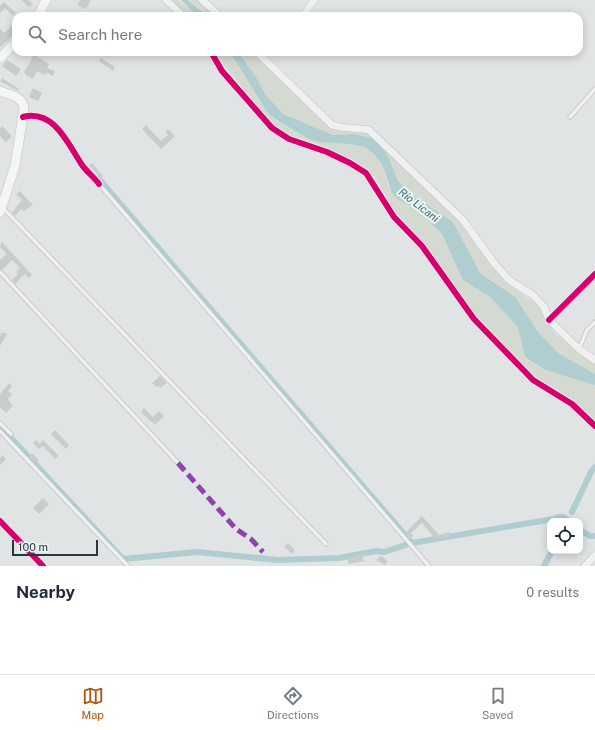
<!DOCTYPE html>
<meta charset="utf-8">
<style>
:root{--surface:#fff;--page:#f2f2f3;--text:#1f2937;--muted:#747a83;--line:#e0e1e3;--accent:#b45309}
body{margin:0;font-family:"Public Sans",sans-serif;background:var(--page);color:var(--text)}
.controls{position:absolute;right:12px;bottom:12px;display:grid;overflow:hidden;border-radius:8px;box-shadow:0 2px 10px #0003}
.controls button{width:36px;height:36px;display:grid;place-items:center;padding:0;border:0;border-bottom:1px solid var(--line);background:var(--surface);color:var(--text);font:20px sans-serif}
.scale{position:absolute;left:12px;bottom:10px;width:86px;box-sizing:border-box;padding-left:4px;border:2px solid #28393c;border-top:0;font-size:11px;line-height:14px;white-space:nowrap;color:#28393c;-webkit-text-stroke:3px #edf4f4;paint-order:stroke}
.list{margin:0;padding:0;list-style:none}
h2{display:flex;justify-content:space-between;align-items:center;height:52px;margin:0;padding:0 16px;font-size:17px}
h2 small{font-size:13px;font-weight:400;color:var(--muted)}
.icon{flex:none;width:22px;height:22px;fill:none;stroke:currentColor;stroke-width:2;stroke-linecap:round;stroke-linejoin:round}
.map{position:relative;flex:none;width:595px;height:566px;overflow:hidden}
.search{position:absolute;background:var(--surface);box-shadow:0 2px 10px #0003;left:12px;right:12px;top:12px;height:44px;display:flex;align-items:center;gap:10px;box-sizing:border-box;padding:0 14px;border-radius:12px;color:var(--muted);font-size:15px}
.sheet{height:108px;background:var(--surface)}
nav{display:flex;justify-content:space-around;align-items:center;box-sizing:border-box;height:56px;border-top:1px solid var(--line);background:var(--surface);font-size:11px;color:var(--muted)}
nav a{display:grid;justify-items:center;gap:2px}
nav .on{color:var(--accent)}
.map>svg:first-child{display:block}
</style>
<div class="map">
<svg width="595" height="566" viewBox="0 0 595 566">
<rect width="100%" height="100%" fill="#e0e4e5"/>
<!-- green -->
<path fill="#d4d9d1" d="M169 0H178L197 16H186Z
M190 0H201L219 16H207Z
M214 52H230L267 112 280 122 309 139 365 147 373 153 382 164 388 186 400 201 414 207 442 234 463 280 490 297 518 327 525 357 595 385V423L539 382 479 319 390 204 376 178 353 159 295 138 272 124Z
M238 52H254L322 119 370 135 382 145 414 179 458 220 479 250 505 282 537 305 555 334 595 364V374L558 353 538 332 515 297 480 273 453 222 412 195 398 181 388 156 379 144 354 134 333 135 283 114 265 94 256 77Z"/>
<!-- water -->
<path fill="#b0cdcf" d="M181 0H188L207 16H197Z
M230 52H238L256 77 265 94 283 114 333 135 354 134 371 138 379 144 388 156 398 181 412 195 453 222 480 273 515 297 538 332 558 353 595 374V385L546 370 525 357 518 327 490 297 463 280 442 234 414 207 400 201 392 193 382 164 373 153 365 147 349 144 320 142 309 139 280 122 267 112Z"/>
<g fill="none" stroke-linecap="round" stroke-linejoin="round">
<!-- canal -->
<path stroke="#b0cdcf" stroke-width="6" d="M98 178 412 543 553 519C561 516 563 516 569 521
M0 426 123 559 197 552 278 560 339 558 376 551 384 552 412 543
M572 512 591 472 595 467
M580 530 590 536H595
M544 566 552 551"/>
</g>
<!-- building -->
<path fill="#c8cccd" d="M21 0H28L33 4 29 7Z
M80 0H91L86 9 77 5Z
M4 2 16 13 13 16 5 8 0 13V6Z
M16 20V32L0 48V29L5 33Z
M34 55 49 64 47 68 55 71 53 76 46 72 45 75 37 71 33 79 26 75 24 72Z
M101 58 115 67 113 71 99 61Z
M7 60 21 69 16 76 2 66Z
M2 78 19 89 18 91 0 81Z
M33 88 42 93 38 101 29 97Z
M146 125 161 141 168 135 165 132 168 129 175 136 161 149 142 129Z
M2 126 12 136 6 142 0 136V129Z
M92 163 103 176 101 178 89 165Z
M20 191 33 205 24 211 21 209 15 216 12 213 22 200 16 194Z
M2 242 23 265 20 268 12 260 2 270 0 269V260L7 254 0 247Z
M23 265 32 275 29 278 25 274 15 284 12 280 18 274 16 272Z
M2 332 7 334 0 346V336Z
M160 376 167 383 160 388 158 386 156 387 152 383Z
M9 383 12 386 8 391 12 394 8 399 13 406 6 413 0 407V394Z
M144 408 153 417 150 421 141 412Z
M159 411 164 416 155 425 150 420Z
M55 430 69 445 66 449 51 434Z
M36 440 40 444 43 440 59 456 55 459 43 446 39 449 33 443Z
M32 453 39 460 35 463 29 457Z
M3 455 6 459 0 465V458Z
M43 498 49 504 39 514 33 508Z
M422 516 441 537 432 538 433 536 422 523 411 533 413 536 410 539 405 533Z
M450 532 451 537 441 538V534Z
M288 543 295 550 292 554 284 547Z
M362 554 364 561 348 564V558Z
M381 556 388 561 385 565 376 560Z"/>
<g fill="none" stroke-linecap="round" stroke-linejoin="round">
<defs>
<path id="lane" d="M570 117 595 89
M99 184 429 566
M3 208 326 544
M0 272 178 463
M579 349 587 330 595 322
M0 423 11 434
M0 431 128 566"/>
<path id="street" d="M166 0 183 16
M202 0 220 16
M303 16 314 0
M211 52 222 71 272 128 289 139 327 152 350 163 366 173 394 217 422 246 474 319 533 380 572 404 595 426
M257 52 332 125C344 129 357 128 369 130L463 220 494 263 509 280 533 295 544 307 549 320 579 349 595 360
M23 117C54 109 68 144 82 165 87 172 94 177 99 184
M549 320 595 274
M0 521 43 566
M585 566 595 555"/>
<path id="secondary" d="M38 16 46 0
M0 58 16 42
M0 91C11 96 22 95 24 109L15 166 0 212"/>
</defs>
<!-- lane casing -->
<use href="#lane" stroke="#bec2c3" stroke-width="5"/>
<!-- street casing -->
<use href="#street" stroke="#bec2c3" stroke-width="8"/>
<!-- secondary casing -->
<use href="#secondary" stroke="#bec2c3" stroke-width="10"/>
<!-- lane -->
<use href="#lane" stroke="#eff1f1" stroke-width="3.5"/>
<!-- street -->
<use href="#street" stroke="#eff1f1" stroke-width="7"/>
<!-- secondary -->
<use href="#secondary" stroke="#f4f5f5" stroke-width="9"/>
<!-- quiet -->
<path stroke="#8e44ad" stroke-width="5" stroke-dasharray="10 5" stroke-linecap="butt" d="M178 463 236 529 251 539 263 552"/>
<defs>
<path id="cycleway" d="M211 52 222 71 272 128 289 139 327 152 350 163 366 173 394 217 422 246 474 319 533 380 572 404 595 426
M23 117C54 109 68 144 82 165 87 172 94 177 99 184
M549 320 595 274
M0 521 43 566"/>
</defs>
<!-- cycleway casing -->
<use href="#cycleway" stroke="#edf4f4" stroke-width="8"/>
<!-- cycleway -->
<use href="#cycleway" stroke="#d6006c" stroke-width="6"/>
</g>
<g text-anchor="middle" stroke-width="4" stroke-linejoin="round" paint-order="stroke">
<!-- water labels -->
<g font-size="11" font-style="italic" fill="#35696e" stroke="#edf4f4">
<text transform="translate(419 205) rotate(38)" y="4">Río Licani</text>
</g>
</g>
</svg>
<div class="controls">
<button><svg class="icon" aria-label="locate" viewBox="0 0 24 24"><circle cx="12" cy="12" r="6"/><path d="M12 2v4M12 18v4M2 12h4M18 12h4"/></svg></button>
</div>
<div class="scale">100 m</div>
<div class="search"><svg class="icon" aria-label="search" viewBox="0 0 24 24"><circle cx="10" cy="10" r="6"/><path d="M15 15l6 6"/></svg>Search here</div>
</div>
<section class="sheet">
<h2>Nearby<small>0 results</small></h2>
<ul class="list">
</ul>
</section>
<nav>
<a class="on"><svg class="icon" aria-label="map" viewBox="0 0 24 24"><path d="M3 6l6-2 6 2 6-2v14l-6 2-6-2-6 2zM9 4v14M15 6v14"/></svg>Map</a>
<a><svg class="icon" aria-label="directions" viewBox="0 0 24 24"><path d="M12 3l9 9-9 9-9-9zM9 14v-3h6M13 9l2 2-2 2"/></svg>Directions</a>
<a><svg class="icon" aria-label="saved" viewBox="0 0 24 24"><path d="M7 4h10v16l-5-4-5 4z"/></svg>Saved</a>
</nav>
